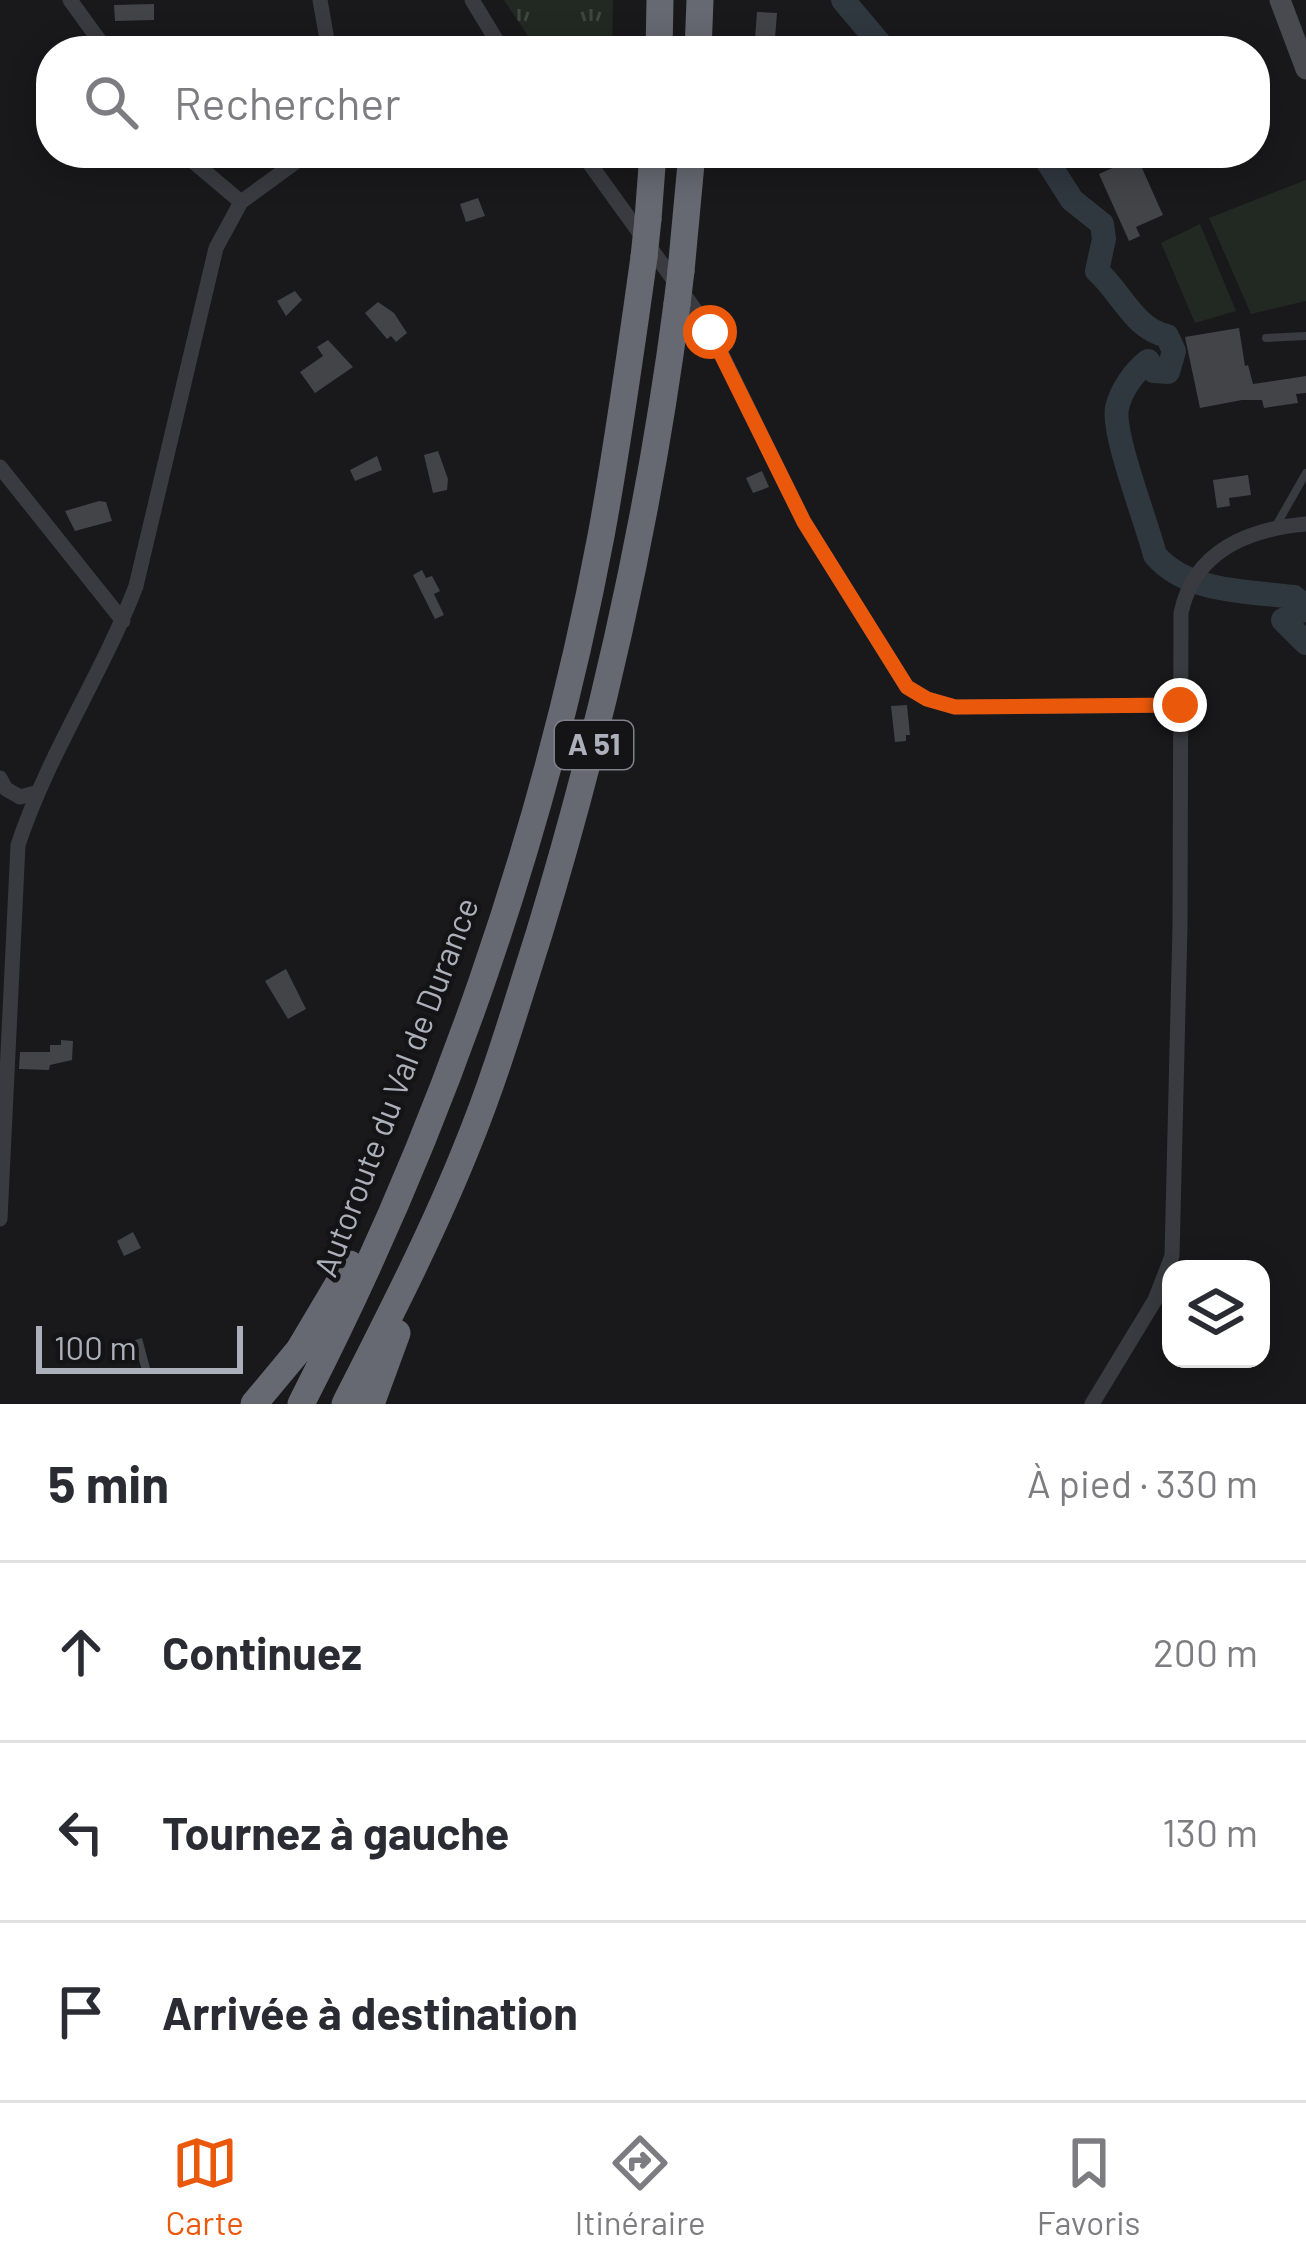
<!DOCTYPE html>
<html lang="fr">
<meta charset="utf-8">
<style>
:root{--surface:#fff;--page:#f2f2f3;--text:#2b2b33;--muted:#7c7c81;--line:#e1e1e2;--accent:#ea580c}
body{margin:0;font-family:Barlow,sans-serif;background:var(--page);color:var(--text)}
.controls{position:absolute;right:36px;bottom:36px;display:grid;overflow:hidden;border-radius:24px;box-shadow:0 6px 30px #0003}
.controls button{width:108px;height:108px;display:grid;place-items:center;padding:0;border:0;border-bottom:3px solid var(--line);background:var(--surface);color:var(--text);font:60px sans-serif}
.scale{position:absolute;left:36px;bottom:30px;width:207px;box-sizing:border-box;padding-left:12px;border:6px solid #acb0ba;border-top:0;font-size:33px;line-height:42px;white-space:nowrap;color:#acb0ba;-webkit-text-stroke:9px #141416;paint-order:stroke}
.stop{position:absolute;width:36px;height:36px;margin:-27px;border:9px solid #ea580c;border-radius:50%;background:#fff}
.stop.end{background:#ea580c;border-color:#fff;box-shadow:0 3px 12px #0008}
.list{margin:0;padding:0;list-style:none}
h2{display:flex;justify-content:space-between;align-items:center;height:156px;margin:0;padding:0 48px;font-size:51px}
h2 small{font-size:39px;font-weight:400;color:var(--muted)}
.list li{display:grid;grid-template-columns:78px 1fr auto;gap:36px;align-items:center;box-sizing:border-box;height:180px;padding:0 48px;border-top:3px solid var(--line)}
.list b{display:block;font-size:45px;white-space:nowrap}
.list em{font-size:39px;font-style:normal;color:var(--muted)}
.icon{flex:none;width:66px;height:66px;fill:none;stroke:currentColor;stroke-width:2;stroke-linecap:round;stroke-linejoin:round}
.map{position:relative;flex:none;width:1306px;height:1404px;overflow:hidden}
.search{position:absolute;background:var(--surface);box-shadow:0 6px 30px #0003;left:36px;right:36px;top:36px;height:132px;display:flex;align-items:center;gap:30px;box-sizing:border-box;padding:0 42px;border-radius:48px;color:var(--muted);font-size:45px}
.sheet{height:696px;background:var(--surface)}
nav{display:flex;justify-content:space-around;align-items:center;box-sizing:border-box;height:168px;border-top:3px solid var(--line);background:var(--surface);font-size:33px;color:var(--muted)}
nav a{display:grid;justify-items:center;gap:6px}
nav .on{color:var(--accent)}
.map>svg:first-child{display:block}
</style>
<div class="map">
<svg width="1306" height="1404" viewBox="0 0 1306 1404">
<defs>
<pattern id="grass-tufts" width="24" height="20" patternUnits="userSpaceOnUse" patternTransform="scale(3)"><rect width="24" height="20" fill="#212922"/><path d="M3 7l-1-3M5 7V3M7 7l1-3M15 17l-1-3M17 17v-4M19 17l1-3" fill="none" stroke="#3f4640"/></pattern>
</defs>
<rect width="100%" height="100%" fill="#19191b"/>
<!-- grass -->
<path fill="url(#grass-tufts)" d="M504 0H613L612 51H538Z"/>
<!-- pitch -->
<path fill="#212922" d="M1306 180V301L1251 314 1209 218Z
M1200 224 1236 311 1195 323 1161 243Z"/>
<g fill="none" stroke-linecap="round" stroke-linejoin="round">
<!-- river -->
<path stroke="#2f373f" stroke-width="24" d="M843 0 886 51
M1042 153 1072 200 1102 224 1104 239 1097 271C1121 292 1134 329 1167 336L1174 351 1168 372 1154 371 1148 361C1134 372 1121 390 1117 408 1112 434 1147 523 1155 555 1187 593 1248 591 1294 597L1304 605 1301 611 1283 620 1306 643"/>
</g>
<!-- building -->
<path fill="#434448" d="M154 4V20L115 21 114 5Z
M757 12 777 13 774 51H754Z
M1137 157 1163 215 1136 227 1140 236 1129 241 1099 174Z
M478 198 485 216 466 222 460 204Z
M295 291 302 300 286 316 277 301Z
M378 302 394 313 407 333 396 342 391 336 387 339 365 313Z
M1239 328 1245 366 1248 365 1253 384 1306 376V393L1296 394 1298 403 1264 408 1262 400H1242L1200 408 1185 337Z
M328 340 353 367 315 393 300 372 323 356 317 347Z
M438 451 448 479 447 490 433 493 424 455Z
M377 456 382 470 355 481 350 470Z
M762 471 769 487 753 493 746 478Z
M1248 475 1251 495 1229 498 1230 506 1217 508 1213 480Z
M99 501 106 502 112 521 75 531 65 511Z
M422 570 426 578 432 576 440 591 434 594 444 615 435 619 413 575Z
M907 705 910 735H906V741L895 742 891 706Z
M286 969 306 1009 288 1019 265 981Z
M61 1040 73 1041 72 1060 50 1065 49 1070 19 1069 20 1052H50V1045H61Z
M133 1232 141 1248 124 1256 117 1241Z
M142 1338 151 1372 143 1374 137 1353 129 1355 126 1343Z"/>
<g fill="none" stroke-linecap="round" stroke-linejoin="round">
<!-- lane -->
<path stroke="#3a3b40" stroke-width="8" d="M1266 338 1306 336
M1277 524 1306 473"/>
<!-- street -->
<path stroke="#3a3b40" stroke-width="15" d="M70 0 107 51
M320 0 329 51
M472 0 503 51
M183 153 241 202
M582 153 711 332 804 522 907 687 927 699 955 707 1180 705
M0 467 123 621
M0 778 6 789 20 797 35 793
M0 1219 18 845C48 754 102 675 136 586L216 248 241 202 308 153
M1092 1404 1155 1300 1172 1256 1180 926 1181 613C1194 551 1248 529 1306 524"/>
<!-- secondary -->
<path stroke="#484a50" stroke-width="21" d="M1280 0 1306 69"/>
<!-- highway -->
<path stroke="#666971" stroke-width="27" d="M659 51 660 0
M698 51 700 0
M648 219 653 153
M681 271 692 153
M254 1404 299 1350 350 1264
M301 1404C441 1132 544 837 601 536 618 444 631 350 644 257
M345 1404C387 1321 431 1236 466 1149 495 1079 516 1006 539 934 602 727 649 519 677 304
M371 1404 397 1333"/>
<!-- highway-bridge -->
<path stroke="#666971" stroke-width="27" d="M644 257 648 219
M677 304 681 271"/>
</g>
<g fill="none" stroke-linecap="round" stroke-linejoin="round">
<!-- route -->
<path stroke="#ea580c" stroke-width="15" d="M710 332 804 522 907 687 927 699 955 707 1180 705"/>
</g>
<g text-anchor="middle" stroke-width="9" stroke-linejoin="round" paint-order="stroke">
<!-- shield labels -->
<rect fill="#141416" stroke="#7e8189" stroke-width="3" x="555" y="721" width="78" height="48" rx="9"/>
<g font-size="30" font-weight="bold" fill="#acb0ba">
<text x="594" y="755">A 51</text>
</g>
<!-- street labels -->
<g font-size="33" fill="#acb0ba" stroke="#141416">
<text transform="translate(396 1087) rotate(-69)" y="12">Autoroute du Val de Durance</text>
</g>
</g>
</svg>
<div class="controls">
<button><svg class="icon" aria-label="layers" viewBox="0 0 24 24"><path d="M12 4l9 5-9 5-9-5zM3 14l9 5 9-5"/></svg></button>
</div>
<div class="scale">100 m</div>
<div class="stop" style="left:710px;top:332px"></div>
<div class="stop end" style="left:1180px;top:705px"></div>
<div class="search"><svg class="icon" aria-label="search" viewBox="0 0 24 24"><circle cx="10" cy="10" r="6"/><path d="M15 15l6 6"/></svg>Rechercher</div>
</div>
<section class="sheet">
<h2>5 min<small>À pied · 330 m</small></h2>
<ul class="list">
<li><svg class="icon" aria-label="ahead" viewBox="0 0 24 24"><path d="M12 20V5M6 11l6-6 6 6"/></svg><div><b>Continuez</b></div><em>200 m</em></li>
<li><svg class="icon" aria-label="left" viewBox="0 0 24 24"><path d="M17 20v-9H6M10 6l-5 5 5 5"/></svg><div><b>Tournez à gauche</b></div><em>130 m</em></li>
<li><svg class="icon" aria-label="arrive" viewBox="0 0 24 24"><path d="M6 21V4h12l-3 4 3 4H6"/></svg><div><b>Arrivée à destination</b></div></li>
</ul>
</section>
<nav>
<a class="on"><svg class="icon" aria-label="map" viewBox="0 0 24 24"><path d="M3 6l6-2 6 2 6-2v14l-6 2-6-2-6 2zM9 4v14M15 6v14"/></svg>Carte</a>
<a><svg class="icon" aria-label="directions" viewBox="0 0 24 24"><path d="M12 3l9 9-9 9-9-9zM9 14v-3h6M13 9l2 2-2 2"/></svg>Itinéraire</a>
<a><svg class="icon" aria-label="saved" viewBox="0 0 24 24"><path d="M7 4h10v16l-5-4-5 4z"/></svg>Favoris</a>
</nav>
